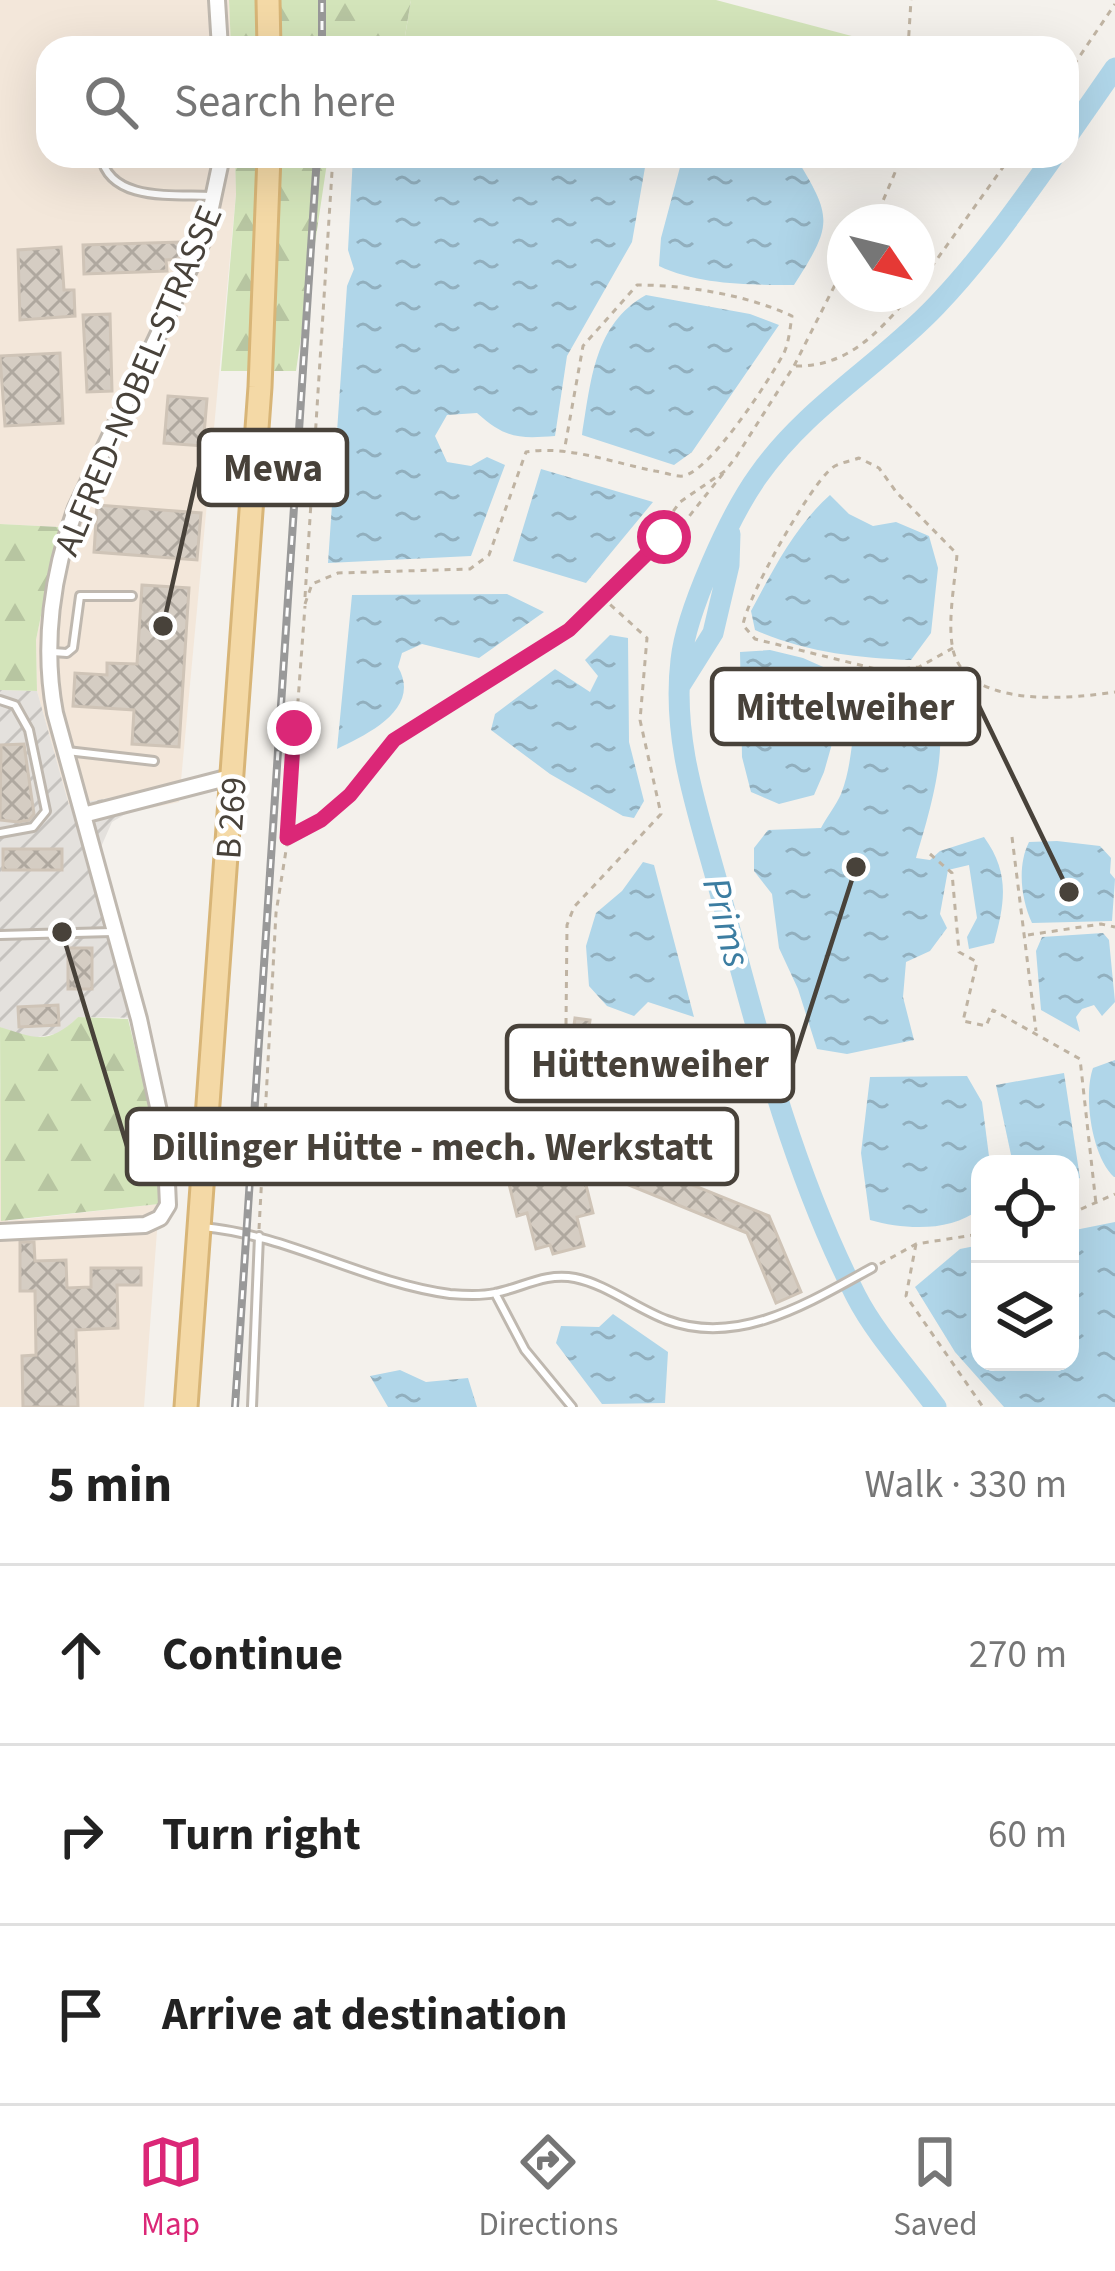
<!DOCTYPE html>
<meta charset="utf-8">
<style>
:root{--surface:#fff;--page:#f6f6f6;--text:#222;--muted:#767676;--line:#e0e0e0;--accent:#db2777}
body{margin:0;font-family:"Source Sans 3",sans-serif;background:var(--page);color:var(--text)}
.controls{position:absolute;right:36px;bottom:36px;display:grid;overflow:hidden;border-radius:24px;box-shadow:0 12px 48px #0002}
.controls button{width:108px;height:108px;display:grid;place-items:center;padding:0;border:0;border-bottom:3px solid var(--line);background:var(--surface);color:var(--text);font:60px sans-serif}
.compass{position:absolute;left:827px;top:204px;width:108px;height:108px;border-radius:50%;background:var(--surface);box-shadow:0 12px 48px #0002;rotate:125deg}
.stop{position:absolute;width:36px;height:36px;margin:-27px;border:9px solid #db2777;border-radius:50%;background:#fff}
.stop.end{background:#db2777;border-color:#fff;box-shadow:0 3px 12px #0008}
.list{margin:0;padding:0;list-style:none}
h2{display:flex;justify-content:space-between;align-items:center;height:156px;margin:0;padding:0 48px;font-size:51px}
h2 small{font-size:39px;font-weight:400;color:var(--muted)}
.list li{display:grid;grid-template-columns:78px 1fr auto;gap:36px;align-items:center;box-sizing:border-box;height:180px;padding:0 48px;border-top:3px solid var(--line)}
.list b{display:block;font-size:45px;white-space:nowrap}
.list em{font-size:39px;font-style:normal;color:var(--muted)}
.icon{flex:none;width:66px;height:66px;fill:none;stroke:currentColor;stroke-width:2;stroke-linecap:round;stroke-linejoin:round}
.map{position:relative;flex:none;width:1115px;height:1407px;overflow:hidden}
.search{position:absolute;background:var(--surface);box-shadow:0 12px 48px #0002;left:36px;right:36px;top:36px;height:132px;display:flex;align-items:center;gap:30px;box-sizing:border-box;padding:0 42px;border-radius:36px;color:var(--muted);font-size:45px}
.sheet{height:696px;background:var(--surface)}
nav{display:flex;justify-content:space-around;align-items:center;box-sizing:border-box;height:168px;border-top:3px solid var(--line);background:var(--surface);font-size:33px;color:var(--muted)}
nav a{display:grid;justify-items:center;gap:6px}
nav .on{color:var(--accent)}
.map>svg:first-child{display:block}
</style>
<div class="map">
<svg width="1115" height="1407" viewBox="0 0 1115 1407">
<defs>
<pattern id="industrial-furrows" width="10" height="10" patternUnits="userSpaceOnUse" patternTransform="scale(3)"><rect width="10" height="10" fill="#e4e1dd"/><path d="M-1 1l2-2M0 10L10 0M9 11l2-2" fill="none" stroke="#c5c2be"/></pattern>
<pattern id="forest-firs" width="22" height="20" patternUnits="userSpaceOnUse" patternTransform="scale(3)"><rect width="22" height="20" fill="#d3e4ba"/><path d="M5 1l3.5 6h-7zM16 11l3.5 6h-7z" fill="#b7c5a1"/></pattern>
<pattern id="water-ripples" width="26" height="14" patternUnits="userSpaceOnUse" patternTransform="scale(3)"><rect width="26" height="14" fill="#b0d6e9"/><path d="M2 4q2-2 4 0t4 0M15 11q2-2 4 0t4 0" fill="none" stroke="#91afbe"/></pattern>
<pattern id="building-cross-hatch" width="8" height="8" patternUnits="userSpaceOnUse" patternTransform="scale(3)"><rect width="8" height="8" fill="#d5cdc3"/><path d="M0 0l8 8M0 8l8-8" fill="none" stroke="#afa89f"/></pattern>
</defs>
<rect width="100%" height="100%" fill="#f4f1ec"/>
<!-- commercial -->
<path fill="#f3e7da" d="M0 0H229L231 48H48V156H235L236 193 179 802 127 813 120 796 69 805 37 691 36 640 59 527 0 524Z
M0 1085 8 1221 159 1204 144 1407H0Z"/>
<!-- industrial -->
<path fill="url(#industrial-furrows)" d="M0 690 37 691 69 805 121 796 127 813 112 822 101 847 146 1018 78 1017 61 1033 26 1039 0 1027Z"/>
<!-- green -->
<path fill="#d3e4ba" d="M411 0H716L897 48H403Z"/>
<!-- forest -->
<path fill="url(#forest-firs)" d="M229 0H411L403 48H231Z
M235 156H328L296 371H221L236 194Z
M0 524 59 527 36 640 37 691 0 690Z
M78 1017 128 1019 163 1164 159 1204 1 1221 0 1027C35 1038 48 1046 78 1017Z"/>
<!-- water -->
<path fill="url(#water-ripples)" d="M353 156H647L632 242 567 356 555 436C518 439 505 438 477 413L447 415 435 436 447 462 471 466 487 457 505 465 471 556 328 563 347 286 354 269 348 250Z
M683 156H795C833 218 833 224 794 285 751 285 699 285 659 266L661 238Z
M646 295 750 314 779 325 692 452 674 465 582 435C591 381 594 324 646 295Z
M541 469 653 502 586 583 513 561Z
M830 495 849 514 873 526 896 522 929 536 938 568 931 633 911 660C857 658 805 652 755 630L751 611C773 570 795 526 830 495Z
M507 594 544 612 479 658 422 644 402 653 398 667C422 709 368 734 337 749L352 595Z
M610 635 628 638 629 742 644 801 634 818 623 816 550 774 491 730 495 714 555 669 590 692 598 676 585 660Z
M770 650 803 658 830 670V683L845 698 824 772 814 795 779 804 751 792 742 757 740 652Z
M882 683C894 687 917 691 927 700 958 727 926 823 916 858L930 860 940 851 984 837C1010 873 1005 902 994 943L969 949 967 937 977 918 969 865 948 870 940 914 947 928 930 951 906 962 903 997 914 1040 847 1054 817 1049 798 989 779 948 772 894 754 871V848L768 830 821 828C827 817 836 805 841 794 855 759 850 721 865 688Z
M1057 841 1100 846 1111 858 1110 873 1115 879 1112 921 1032 923C1021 899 1017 866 1029 842Z
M643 862 654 865 694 1017 648 1002 634 1016 607 1006 589 986 586 946 596 913 622 891Z
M1103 933 1109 940 1115 1002 1102 1016 1094 1005 1082 1009 1076 1017 1080 1032 1041 1010 1036 951 1042 937Z
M1115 1060V1177H1114C1092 1157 1083 1096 1093 1068Z
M1064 1073 1080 1178 1070 1182V1164H1013L996 1085Z
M967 1076 982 1102 990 1164H980V1209C950 1232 906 1230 870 1220L861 1153 870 1077Z
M1115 1222V1407H1004L955 1352 915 1287 960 1249 980 1245V1362H1070V1231Z
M613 1314 668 1352 665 1403 602 1404 556 1343 561 1326 599 1327Z
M400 1370 426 1382 468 1378 477 1407H388L370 1376Z"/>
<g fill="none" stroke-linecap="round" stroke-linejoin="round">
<!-- river -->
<path stroke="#b0d6e9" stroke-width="21" d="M1067 137 1115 68
M681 684 713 633 729 565 730 534
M936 1407C910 1371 876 1335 856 1296 792 1170 758 1035 722 900 701 819 671 745 681 660 686 612 730 515 758 476 806 407 879 366 936 306 980 260 1017 208 1054 156"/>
</g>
<!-- building -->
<path fill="url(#building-cross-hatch)" stroke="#cfc4b7" stroke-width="3" d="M181 242V259L166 260 167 271 84 274 83 245Z
M61 247 64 290H74L75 316 20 320 18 250Z
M110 314 112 391 87 392 83 315Z
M60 353 63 423 5 426 0 356Z
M168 396 207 399 203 446 164 443Z
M97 505 201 513 197 560 94 552Z
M142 585 189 588 179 747 132 744 134 710 73 706 75 673 107 675V663L137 664Z
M24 744 34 814 29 820 18 822 0 820 1 745Z
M3 849H62V870H3Z
M68 948H92V989H68Z
M58 1005 59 1025 19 1027 18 1007Z
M575 1018 590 1020 586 1050 571 1048Z
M617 1130 652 1145 643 1165 769 1216 801 1292 776 1303 747 1233 599 1173 608 1151 602 1148 607 1136 613 1139Z
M581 1165 593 1213 577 1217 584 1246 553 1254 550 1245 536 1249 527 1213 517 1216 509 1184Z
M20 1242H34L35 1261 66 1260 67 1288 91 1287V1268H141V1285H117L118 1328 76 1330 78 1407H23L22 1356 36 1355 35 1291H20Z"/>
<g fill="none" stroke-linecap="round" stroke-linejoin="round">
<defs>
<path id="lane" d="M101 156C110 203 176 194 211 196
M53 652 67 653 73 648 80 596H132
M0 700 15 705 29 730 46 811 33 827 0 833
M67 751 154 761
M0 935 112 932
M203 1227C289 1235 363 1282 450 1294 463 1295 482 1296 495 1293 522 1288 545 1272 575 1278 606 1284 637 1309 667 1320 739 1347 810 1302 872 1268
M495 1293 525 1350 572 1407
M252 1407 259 1236"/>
<path id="street" d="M217 0 220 48
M83 815 234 776
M0 1232 145 1225 160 1218 168 1205 165 1139 139 1019 55 713C42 645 52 573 76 508L205 236 222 156"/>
<path id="primary" d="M268 0 269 48
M186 1407 260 387 269 156"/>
</defs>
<!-- lane casing -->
<use href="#lane" stroke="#bfb8af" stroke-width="12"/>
<!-- street casing -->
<use href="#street" stroke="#bfb8af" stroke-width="20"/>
<!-- primary casing -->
<use href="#primary" stroke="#d8b577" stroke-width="27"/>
<!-- path -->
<path stroke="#bfb3a2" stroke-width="3" stroke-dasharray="6 6" stroke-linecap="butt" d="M908 48 911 0
M1067 75 1115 4
M874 222 902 156
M917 287 1011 156
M796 366C848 367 880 331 911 294
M645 550 680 502 725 471 736 457 794 366 845 265
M305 597 333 156
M305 604 312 584 338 573 470 569 489 555 526 452C567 445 614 463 655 471 663 472 676 477 683 476 711 471 770 379 784 353 789 342 790 328 792 316 747 295 687 285 637 285L583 346 564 452
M953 648 919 667 884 671 755 639 743 625C747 597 810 485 832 468 838 463 851 461 859 458L879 468 897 493 957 554C955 583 947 621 953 650 967 709 1070 699 1115 692
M288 836 305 606
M1012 837 1036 1031
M930 854 952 873 959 952 977 962 963 1021 986 1026 993 1010 1080 1059 1096 1204
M1028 935 1101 924 1115 927
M566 1024 567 925 574 907 661 814 640 720 647 638 603 598
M1070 1214 1115 1194
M259 1229 276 913 288 838 321 820 350 795 394 739 569 630 641 556 687 519 725 471
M916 1244 906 1296 983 1407
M880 1264 916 1244 980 1234"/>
<!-- lane -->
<use href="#lane" stroke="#fff" stroke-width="6"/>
<!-- street -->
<use href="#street" stroke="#fff" stroke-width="14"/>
<!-- primary -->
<use href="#primary" stroke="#f4d9a6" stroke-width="21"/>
<defs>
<path id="rail" d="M322 48V0
M235 1407 317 156"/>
</defs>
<!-- rail casing -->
<use href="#rail" stroke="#999" stroke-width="8"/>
<!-- rail -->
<use href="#rail" stroke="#fff" stroke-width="3" stroke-dasharray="9" stroke-linecap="butt"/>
</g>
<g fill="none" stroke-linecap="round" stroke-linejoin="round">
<!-- route -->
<path stroke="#db2777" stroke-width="15" d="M294 728 287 838 321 820 350 795 394 740 569 630 664 537"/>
</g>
<g text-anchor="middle" stroke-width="9" stroke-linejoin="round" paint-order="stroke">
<!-- street labels -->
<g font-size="36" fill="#48423a" stroke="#fff">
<text transform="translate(137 380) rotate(-67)" y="13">ALFRED-NOBEL-STRASSE</text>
<text transform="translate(230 818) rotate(-86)" y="13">B 269</text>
</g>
<!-- water labels -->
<g font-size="39" font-style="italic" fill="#3c7da1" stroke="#fff">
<text transform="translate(728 922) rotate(75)" y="14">Prims</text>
</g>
</g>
<!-- callouts -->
<path fill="none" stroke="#48423a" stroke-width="4.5" d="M163 626L199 467M1069 892L979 706M856 867L793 1063M62 932L127 1146"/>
<g fill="#48423a" stroke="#fff" stroke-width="4.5">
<circle cx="163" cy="626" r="12"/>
<circle cx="1069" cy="892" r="12"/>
<circle cx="856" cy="867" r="12"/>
<circle cx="62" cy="932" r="12"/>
</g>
<g fill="#fff" stroke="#48423a" stroke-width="4.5">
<rect x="199" y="430" width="148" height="75" rx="12"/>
<rect x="712" y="669" width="267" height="75" rx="12"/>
<rect x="507" y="1026" width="286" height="75" rx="12"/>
<rect x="127" y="1109" width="610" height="75" rx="12"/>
</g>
<g font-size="39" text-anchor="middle" font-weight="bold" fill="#48423a">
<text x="273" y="481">Mewa</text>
<text x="845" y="720">Mittelweiher</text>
<text x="650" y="1077">Hüttenweiher</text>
<text x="432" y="1160">Dillinger Hütte - mech. Werkstatt</text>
</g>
</svg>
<div class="controls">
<button><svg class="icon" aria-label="locate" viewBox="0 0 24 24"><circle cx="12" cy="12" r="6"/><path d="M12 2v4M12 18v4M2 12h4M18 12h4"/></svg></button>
<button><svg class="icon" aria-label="layers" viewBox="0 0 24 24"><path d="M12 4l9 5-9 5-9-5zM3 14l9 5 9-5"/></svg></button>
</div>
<svg class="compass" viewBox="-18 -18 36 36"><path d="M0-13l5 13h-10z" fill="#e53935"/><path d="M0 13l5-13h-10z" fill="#767676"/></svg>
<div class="stop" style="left:664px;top:537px"></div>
<div class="stop end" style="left:294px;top:728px"></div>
<div class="search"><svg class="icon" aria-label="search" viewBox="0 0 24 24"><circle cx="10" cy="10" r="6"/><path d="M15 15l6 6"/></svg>Search here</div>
</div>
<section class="sheet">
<h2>5 min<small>Walk · 330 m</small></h2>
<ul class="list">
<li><svg class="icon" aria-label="ahead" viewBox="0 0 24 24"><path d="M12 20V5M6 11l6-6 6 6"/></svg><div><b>Continue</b></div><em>270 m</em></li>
<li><svg class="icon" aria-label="right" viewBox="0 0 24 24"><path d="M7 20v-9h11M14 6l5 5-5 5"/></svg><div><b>Turn right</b></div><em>60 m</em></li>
<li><svg class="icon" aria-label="arrive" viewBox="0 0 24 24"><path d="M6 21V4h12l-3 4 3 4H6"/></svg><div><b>Arrive at destination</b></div></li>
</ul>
</section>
<nav>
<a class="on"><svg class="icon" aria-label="map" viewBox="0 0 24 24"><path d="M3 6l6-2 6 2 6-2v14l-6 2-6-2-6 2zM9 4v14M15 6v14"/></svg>Map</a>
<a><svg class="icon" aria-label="directions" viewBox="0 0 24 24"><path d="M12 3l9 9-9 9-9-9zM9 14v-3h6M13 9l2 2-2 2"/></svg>Directions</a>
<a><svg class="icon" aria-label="saved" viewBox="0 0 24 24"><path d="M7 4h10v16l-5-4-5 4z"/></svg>Saved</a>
</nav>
